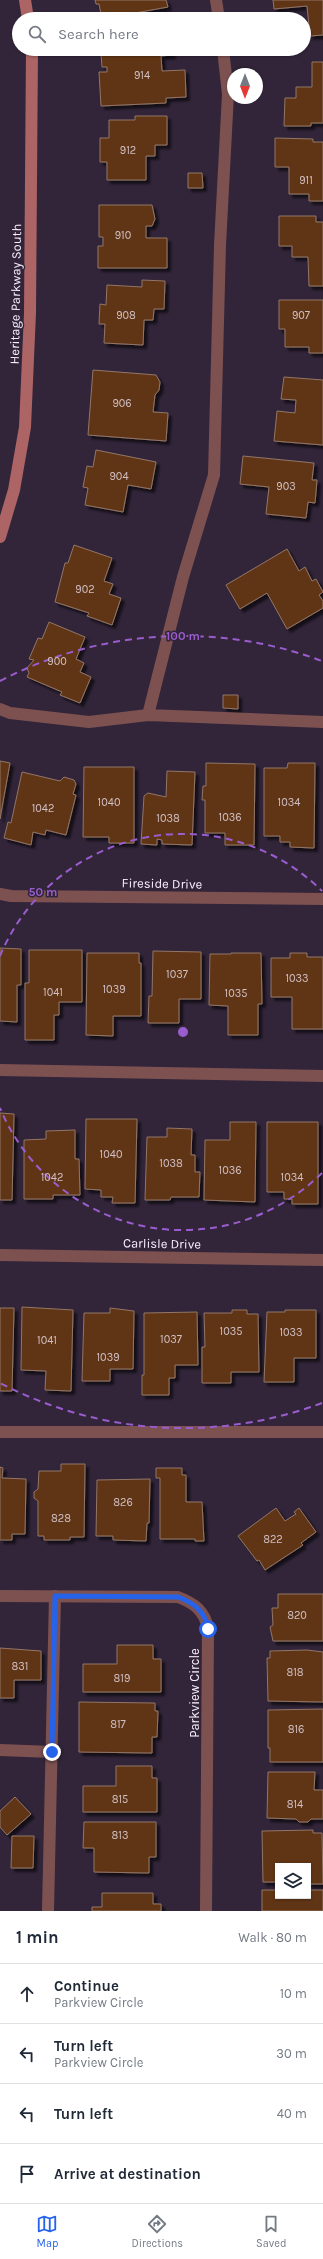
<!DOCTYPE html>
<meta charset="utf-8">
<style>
:root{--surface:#fff;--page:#f2f2f3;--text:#1f2937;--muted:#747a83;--line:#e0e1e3;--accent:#2563eb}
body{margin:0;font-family:Karla,sans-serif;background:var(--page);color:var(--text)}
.controls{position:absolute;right:12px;bottom:12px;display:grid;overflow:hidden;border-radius:0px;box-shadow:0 1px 3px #0004}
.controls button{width:36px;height:36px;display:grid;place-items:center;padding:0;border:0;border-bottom:1px solid var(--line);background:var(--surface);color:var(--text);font:20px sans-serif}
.compass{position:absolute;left:227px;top:68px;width:36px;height:36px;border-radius:50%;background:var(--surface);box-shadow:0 1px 3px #0004;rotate:180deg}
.stop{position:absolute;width:12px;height:12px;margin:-9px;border:3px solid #2563eb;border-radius:50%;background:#fff}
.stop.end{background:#2563eb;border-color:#fff;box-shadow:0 1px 4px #0008}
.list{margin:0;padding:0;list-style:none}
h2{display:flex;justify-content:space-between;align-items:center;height:52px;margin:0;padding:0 16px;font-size:17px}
h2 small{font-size:13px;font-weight:400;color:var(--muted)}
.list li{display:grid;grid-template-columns:26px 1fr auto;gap:12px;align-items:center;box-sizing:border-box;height:60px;padding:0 16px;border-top:1px solid var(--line)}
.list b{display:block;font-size:15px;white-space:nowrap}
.list p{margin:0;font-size:13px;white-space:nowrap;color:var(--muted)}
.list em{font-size:13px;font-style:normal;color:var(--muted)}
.icon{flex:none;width:22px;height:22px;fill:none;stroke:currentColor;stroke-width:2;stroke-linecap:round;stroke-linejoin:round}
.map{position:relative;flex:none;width:323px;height:1911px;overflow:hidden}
.search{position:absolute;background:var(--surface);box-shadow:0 1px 3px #0004;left:12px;right:12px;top:12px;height:44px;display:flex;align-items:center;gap:10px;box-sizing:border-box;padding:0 14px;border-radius:22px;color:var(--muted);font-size:15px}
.sheet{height:292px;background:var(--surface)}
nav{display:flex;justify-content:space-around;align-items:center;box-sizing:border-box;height:56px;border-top:1px solid var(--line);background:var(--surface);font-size:11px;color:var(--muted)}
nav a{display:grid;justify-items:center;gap:2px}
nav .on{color:var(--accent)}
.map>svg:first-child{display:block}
</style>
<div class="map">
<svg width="323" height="1911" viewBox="0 0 323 1911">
<defs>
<filter id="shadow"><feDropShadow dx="3.5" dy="3.5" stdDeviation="1" flood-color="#0009"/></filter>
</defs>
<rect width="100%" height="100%" fill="#32253a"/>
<!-- building -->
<path fill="#613417" stroke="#927666" filter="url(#shadow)" d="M95 0H166L168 7 102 19 99 4H96Z
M273 0H323V35L310 36 307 6 274 9Z
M98 49H172V55L161 56 162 71 185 70 186 97 166 98V103L101 106 99 72H107V67H102L101 54Z
M312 62H323V123H311V126H284L285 98H296V87H312Z
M135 116H167V145H155V156H146V180H107V162H100V138H109V120H135Z
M275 138 313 139V142H323V201H309V194H289V167H275Z
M188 173H202L203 188H188Z
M99 205H152L155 219 152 226H146V238H167V268H98V246H103V237H99Z
M279 216H316V222H323V286H309L308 257H292V246H279Z
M142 280 165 281 164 309H154L153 320H144L143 345 104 343 105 324H99L100 304 106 305 107 285 142 287Z
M279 300H323V353H309V347H285V329H279Z
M93 370 156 375 160 382 159 390 155 395 153 412 168 413 166 441 88 435Z
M284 377 323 380V445L274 441 277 411 295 413 296 400 281 399Z
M96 450 156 462 151 489 128 485 123 512 85 505 88 488 83 487 87 466 93 467Z
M243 456 314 463 312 480H317L315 503 308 502 306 518 266 514 269 487 240 484Z
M74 545 112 558 104 581 113 584 109 594 121 598 112 625 87 616 89 613 55 602 65 563H68Z
M287 549 299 571 305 567 312 581 316 579 323 592 319 595 323 601V608L287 629 267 593 240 609 226 585Z
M49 622 85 637 76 659 84 663 80 672 91 677 80 703 60 695 62 692 27 677 29 673 27 668 34 660 29 659 38 638 42 639Z
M223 695H238V709L223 708Z
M0 761 10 763 0 819Z
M206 763 255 764 254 845H225V833H205V800H202L203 786H206Z
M288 763H315L314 848 290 847V842H280V836H264V768H287Z
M84 767H134V843H109V837H83Z
M167 771 195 772 192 845 162 844V840L157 839V845L141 844 144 796 148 793 166 797Z
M22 772 60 781 64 777 74 780 76 784 73 794 76 795 66 835 46 830 45 835 33 832 31 845 4 838 8 822 11 823Z
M0 948 21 949V985H17V1022L0 1021Z
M29 950H82V1002H59V1015H54V1040H25V983H29Z
M153 951 201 952V999H179V1023H148L149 996H152Z
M87 953H139V963H141V1016H113V1036L86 1035Z
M231 953H261L262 1004H258V1035H228V1006L209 1005 210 954H231Z
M290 953H307V957H323V1029H292V997H271V958H290Z
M0 1113 14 1114 12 1200H0Z
M86 1119H137L135 1203H112L113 1197H101V1190L85 1189Z
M230 1122H256L255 1202 204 1200 205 1140H230Z
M267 1122H318V1204H292V1199H284V1192H267Z
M167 1128 192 1129 191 1155H195V1172H200L199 1197H171L170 1200H145L147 1137H167Z
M75 1130V1159H79L80 1195H53V1199H24V1140L46 1139V1131Z
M22 1307 73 1310 71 1391 45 1390 46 1371 21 1370Z
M0 1308H14L12 1391H0Z
M110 1308 134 1311 133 1369H110V1381H82L84 1313H110Z
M232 1310H247V1314H258L259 1372H231V1383H202V1347H205L204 1313H232Z
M285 1310H316V1358H294V1382H264L267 1312H285Z
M197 1312 198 1365H175V1378H169V1395H142V1375H144V1313Z
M61 1464H85L84 1537H70V1540H44V1536H38V1501L34 1498V1492L38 1489 39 1471H61Z
M0 1467 3 1468 2 1478 26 1479 25 1534H12V1540H0Z
M156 1468H182V1475H186V1502H202L204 1541H195V1539H160V1478H156Z
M150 1479 149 1523H147L146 1541 113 1540V1536H96L97 1480Z
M276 1508 285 1521 296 1514 294 1512 299 1508 316 1532 301 1543 303 1545 265 1570 259 1560 257 1561 238 1536Z
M278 1594H323V1641H273L270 1627 273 1625 272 1608H278Z
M117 1645H153V1659H161V1692H83V1664H117Z
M0 1648 41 1651V1680H14V1698H0Z
M307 1650 323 1652V1702L268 1701 267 1658H270V1651Z
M79 1702 155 1703V1711H158L157 1737H152V1753L79 1752Z
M323 1709V1762H270V1748H268V1710Z
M116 1766H152V1778H157V1812H83V1786H116Z
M268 1772H315L314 1790H323V1819H311L308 1822H299L296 1819 267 1818Z
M15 1797 31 1814 7 1835 0 1827V1811Z
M84 1822H156V1857H149V1873L94 1872V1848H83Z
M313 1830V1833H322L323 1884H309L308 1866H278V1882H263L262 1831Z
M12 1836H34L33 1868H11Z
M262 1890H278V1896H308V1890H323V1911H262Z
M102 1893H153V1904H161V1911H92V1907H102Z"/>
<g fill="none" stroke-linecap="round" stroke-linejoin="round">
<!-- lane -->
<path stroke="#7e5151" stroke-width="12" d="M216 0 219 19
M0 709 10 713 89 722 148 715 323 722
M148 715 183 577 214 475 220 245 228 94 223 49
M0 1070 323 1076
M0 1432H323
M0 1750 52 1752
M48 1911 55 1596"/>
<!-- street -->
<path stroke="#7e5151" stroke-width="12" d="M0 894 11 896 323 899
M0 1255 323 1260
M0 1596 178 1597C194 1603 205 1611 208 1629L206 1911"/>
<!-- secondary -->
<path stroke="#ac6465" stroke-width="12" d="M25 0 28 19
M0 537 14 490 25 427 30 313 32 49"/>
</g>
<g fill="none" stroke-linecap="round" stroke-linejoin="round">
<!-- route -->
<path stroke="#2563eb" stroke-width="5" d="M52 1752 55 1596 178 1597C194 1603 205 1611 208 1629"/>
</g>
<!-- distance rings -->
<g fill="none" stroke="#9a5dce" stroke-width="2" stroke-dasharray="7 5">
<path d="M322 1173A198 198 0 0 1 0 1108M0 956A198 198 0 0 1 322 891"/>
<path d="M322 1403A396 396 0 0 1 0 1383M0 681A396 396 0 0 1 322 661"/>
</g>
<g text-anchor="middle" stroke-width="3" stroke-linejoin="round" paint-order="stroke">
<!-- number labels -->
<g font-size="11" fill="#d2c0c4">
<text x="142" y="79">914</text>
<text x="128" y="154">912</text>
<text x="306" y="184">911</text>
<text x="123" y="239">910</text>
<text x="126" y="319">908</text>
<text x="301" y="319">907</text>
<text x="122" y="407">906</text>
<text x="119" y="480">904</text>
<text x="286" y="490">903</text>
<text x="85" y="593">902</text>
<text x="57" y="665">900</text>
<text x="109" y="806">1040</text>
<text x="289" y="806">1034</text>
<text x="43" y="812">1042</text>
<text x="230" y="821">1036</text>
<text x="168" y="822">1038</text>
<text x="177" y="978">1037</text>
<text x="297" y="982">1033</text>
<text x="114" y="993">1039</text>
<text x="53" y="996">1041</text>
<text x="236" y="997">1035</text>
<text x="111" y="1158">1040</text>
<text x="171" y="1167">1038</text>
<text x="230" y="1174">1036</text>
<text x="52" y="1181">1042</text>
<text x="292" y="1181">1034</text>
<text x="231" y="1335">1035</text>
<text x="291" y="1336">1033</text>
<text x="171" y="1343">1037</text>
<text x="47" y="1344">1041</text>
<text x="108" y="1361">1039</text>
<text x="123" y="1506">826</text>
<text x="61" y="1522">828</text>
<text x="273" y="1543">822</text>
<text x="297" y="1619">820</text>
<text x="20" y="1670">831</text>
<text x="295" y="1676">818</text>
<text x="122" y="1682">819</text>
<text x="118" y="1728">817</text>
<text x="296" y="1733">816</text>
<text x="120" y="1803">815</text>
<text x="295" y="1808">814</text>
<text x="120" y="1839">813</text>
</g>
<!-- street labels -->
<g font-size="13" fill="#f7effd" stroke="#32253a">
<text transform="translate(15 294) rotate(-89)" y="5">Heritage Parkway South</text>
<text transform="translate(162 883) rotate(1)" y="5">Fireside Drive</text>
<text transform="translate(162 1243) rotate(1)" y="5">Carlisle Drive</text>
<text transform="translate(194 1693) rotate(-90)" y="5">Parkview Circle</text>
</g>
</g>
<circle cx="183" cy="1032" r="6" fill="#9a5dce" stroke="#32253a" stroke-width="2"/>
<g font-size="12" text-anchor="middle" font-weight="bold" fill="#9a5dce" stroke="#32253a" stroke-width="3" stroke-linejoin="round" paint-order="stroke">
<text x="183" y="640">100 m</text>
<text x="43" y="896">50 m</text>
</g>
</svg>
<div class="controls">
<button><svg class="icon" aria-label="layers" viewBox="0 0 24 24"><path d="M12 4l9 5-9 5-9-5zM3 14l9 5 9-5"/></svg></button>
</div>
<svg class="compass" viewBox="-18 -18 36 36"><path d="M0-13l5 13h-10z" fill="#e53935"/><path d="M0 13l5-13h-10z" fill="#747a83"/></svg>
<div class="stop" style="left:208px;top:1629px"></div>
<div class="stop end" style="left:52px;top:1752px"></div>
<div class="search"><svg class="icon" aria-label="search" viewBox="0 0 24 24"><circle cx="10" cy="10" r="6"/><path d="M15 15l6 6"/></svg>Search here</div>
</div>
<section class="sheet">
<h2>1 min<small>Walk · 80 m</small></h2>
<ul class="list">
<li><svg class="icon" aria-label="ahead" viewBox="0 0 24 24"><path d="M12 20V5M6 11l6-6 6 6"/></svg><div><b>Continue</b><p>Parkview Circle</p></div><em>10 m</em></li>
<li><svg class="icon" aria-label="left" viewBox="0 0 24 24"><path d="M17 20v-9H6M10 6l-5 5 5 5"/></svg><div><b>Turn left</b><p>Parkview Circle</p></div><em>30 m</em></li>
<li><svg class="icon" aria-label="left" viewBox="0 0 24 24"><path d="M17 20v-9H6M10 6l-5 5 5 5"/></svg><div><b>Turn left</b></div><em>40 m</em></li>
<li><svg class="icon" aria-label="arrive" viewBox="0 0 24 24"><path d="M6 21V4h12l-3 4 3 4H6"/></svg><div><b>Arrive at destination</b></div></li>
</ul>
</section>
<nav>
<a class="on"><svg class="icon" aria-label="map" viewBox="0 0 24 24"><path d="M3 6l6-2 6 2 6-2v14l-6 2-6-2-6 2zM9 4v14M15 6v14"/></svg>Map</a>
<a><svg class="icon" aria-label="directions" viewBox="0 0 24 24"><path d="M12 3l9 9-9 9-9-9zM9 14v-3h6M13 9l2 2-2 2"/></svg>Directions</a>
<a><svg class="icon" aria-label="saved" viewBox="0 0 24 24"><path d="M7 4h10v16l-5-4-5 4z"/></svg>Saved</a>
</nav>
